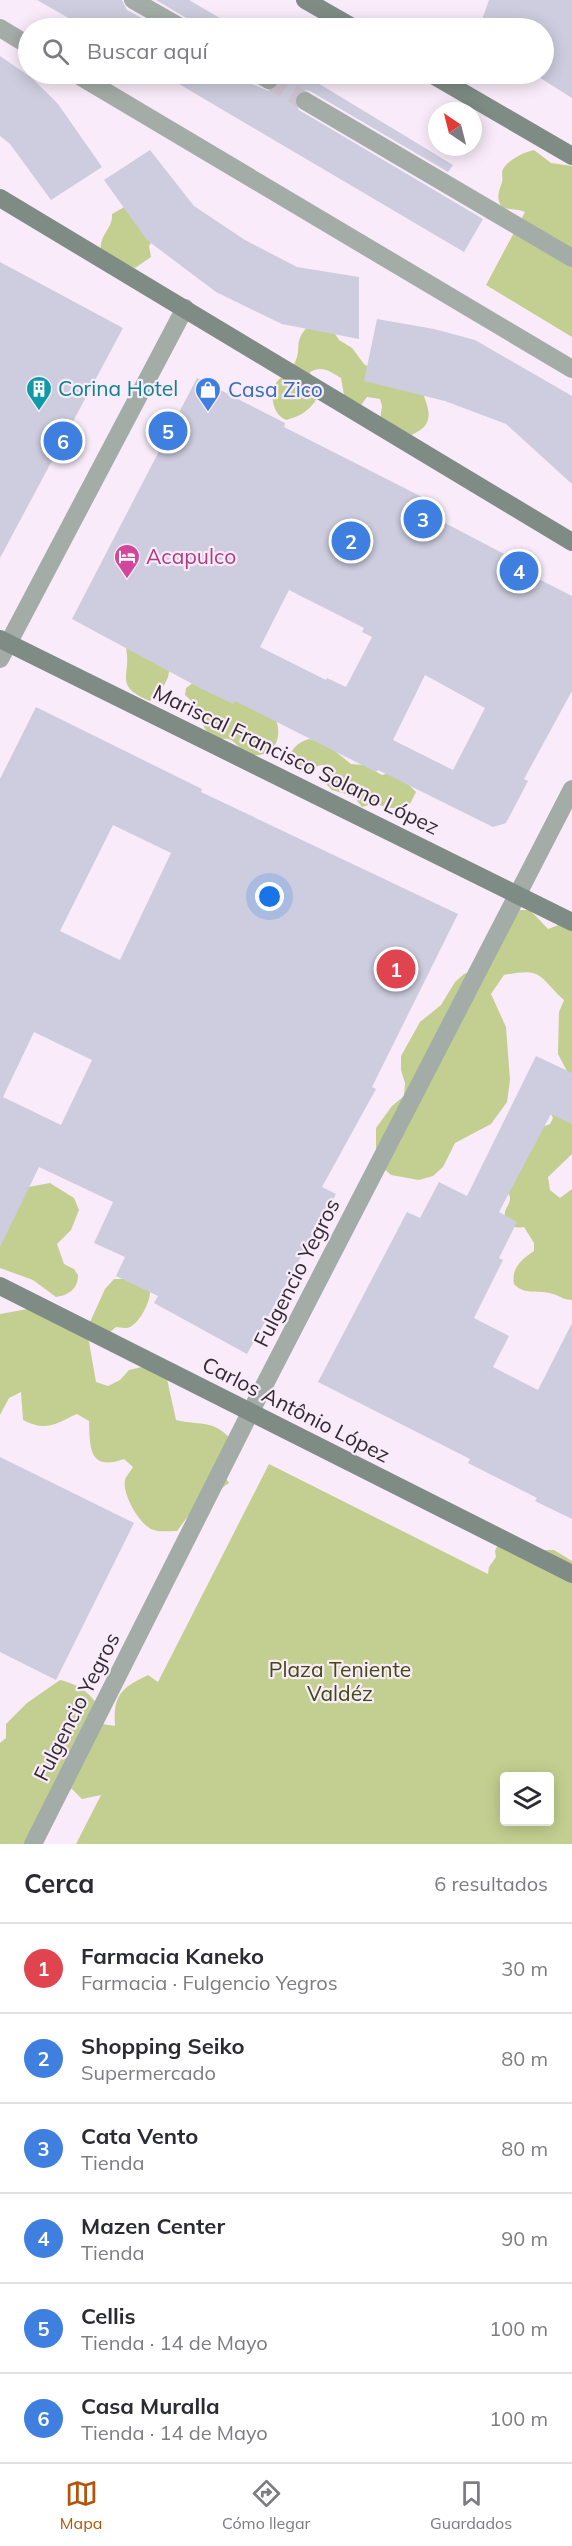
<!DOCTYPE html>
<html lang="es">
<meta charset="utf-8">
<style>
:root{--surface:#fff;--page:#f2f2f3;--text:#2b2b33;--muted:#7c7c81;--line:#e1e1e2;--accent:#b45309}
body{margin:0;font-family:Mulish,sans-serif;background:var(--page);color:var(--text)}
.controls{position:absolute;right:18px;bottom:18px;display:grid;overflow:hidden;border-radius:6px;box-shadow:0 3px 15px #0003}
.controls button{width:54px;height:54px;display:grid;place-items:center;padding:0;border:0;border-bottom:2px solid var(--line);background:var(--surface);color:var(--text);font:30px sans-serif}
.compass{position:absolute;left:428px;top:102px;width:54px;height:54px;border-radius:50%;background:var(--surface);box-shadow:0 3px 15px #0003;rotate:325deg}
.you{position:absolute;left:270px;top:897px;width:21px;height:21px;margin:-15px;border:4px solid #fff;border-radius:50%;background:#1a73e8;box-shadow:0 0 0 9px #1a73e833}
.badge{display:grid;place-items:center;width:39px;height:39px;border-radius:50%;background:var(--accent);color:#fff;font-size:20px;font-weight:700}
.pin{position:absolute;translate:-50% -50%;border:3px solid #fff;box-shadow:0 2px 6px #0006}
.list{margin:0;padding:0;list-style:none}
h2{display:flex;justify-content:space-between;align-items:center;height:78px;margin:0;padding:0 24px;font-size:26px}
h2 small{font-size:20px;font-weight:400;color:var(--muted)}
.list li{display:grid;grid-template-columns:39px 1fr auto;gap:18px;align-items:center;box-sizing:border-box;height:90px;padding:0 24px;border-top:2px solid var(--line)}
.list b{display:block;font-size:22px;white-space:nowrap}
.list p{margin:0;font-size:20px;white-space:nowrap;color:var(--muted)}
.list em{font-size:20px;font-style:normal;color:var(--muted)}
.icon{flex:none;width:33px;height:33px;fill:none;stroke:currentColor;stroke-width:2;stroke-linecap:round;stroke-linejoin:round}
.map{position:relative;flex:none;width:572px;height:1844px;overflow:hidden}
.search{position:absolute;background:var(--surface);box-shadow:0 3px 15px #0003;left:18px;right:18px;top:18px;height:66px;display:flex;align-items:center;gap:15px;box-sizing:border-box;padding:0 21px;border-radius:33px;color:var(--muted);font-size:22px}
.sheet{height:618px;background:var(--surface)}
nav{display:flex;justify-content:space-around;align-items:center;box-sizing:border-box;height:84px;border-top:2px solid var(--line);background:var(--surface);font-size:16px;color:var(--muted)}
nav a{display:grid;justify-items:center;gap:3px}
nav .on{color:var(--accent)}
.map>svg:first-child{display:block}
</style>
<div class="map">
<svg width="572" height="1844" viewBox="0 0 572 1844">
<rect width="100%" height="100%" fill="#f9ebf9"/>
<!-- green -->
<path fill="#c3cf90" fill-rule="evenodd" d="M534 150 551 163 572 166V337L486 285 525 212C517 208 509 211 501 206 496 196 499 192 502 182 503 179 502 175 502 172 505 161 524 152 534 150Z
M126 206 153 240 149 246 151 257 135 268 101 254C98 234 113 230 112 214Z
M314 321 328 323 339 340 352 348 364 364 376 372 419 384C429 409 439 426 406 437L380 420 382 406 380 399 367 397 359 408 347 412 341 378C330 371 321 365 310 372L317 398C310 411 300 416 286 420 273 415 269 395 276 383 281 376 289 373 293 366 305 346 289 342 314 321Z
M126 648 169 665C171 681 160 691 150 701 112 685 132 676 126 648Z
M197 680 275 717C285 741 271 761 244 754 227 728 222 746 210 735 201 726 200 715 195 705 192 701 188 698 185 695L186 688Z
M309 739 316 740 335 751 351 764 364 765 382 775 395 771 416 792 410 804 402 808H388L375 803 362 807 353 796 332 790 327 785 328 765H321L300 772C281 762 292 743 309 739Z
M517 910H530L548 929 572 920V1154L548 1177 550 1190 560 1198 572 1189V1300C564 1300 560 1296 553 1294 539 1289 525 1296 514 1284 511 1268 522 1259 534 1251V1243L524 1227C514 1229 502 1225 505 1212 506 1207 510 1204 510 1198 509 1190 498 1180 493 1173L538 1129 550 1124 553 1118 550 1112 570 1077 558 1054 559 1012 564 1000C538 976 543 967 504 975L491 994 506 1027 510 1080 507 1102 491 1124 455 1143 443 1167 433 1176 419 1180 391 1175 381 1166 376 1154V1128L392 1106 404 1096 405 1083 401 1070V1056L420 1022 441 1005 455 982 464 974 488 964Z
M50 1183 74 1198 79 1210 71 1230 57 1244 64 1264 74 1269 78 1275C78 1289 69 1295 56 1297L33 1280 0 1268V1226L23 1188Z
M114 1279H129L150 1290C151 1301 140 1322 130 1327 126 1329 120 1327 116 1327L110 1332 90 1322 105 1289Z
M39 1307 84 1329 89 1342 96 1382 108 1386 120 1380 129 1370 146 1366 167 1379 176 1420C201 1426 217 1419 233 1443L225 1477 229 1483 194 1508 177 1531C168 1531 155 1533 148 1527 137 1519 122 1493 125 1480 126 1476 131 1471 133 1467L124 1459C88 1472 90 1446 89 1421L77 1414C55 1424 46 1432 23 1420L21 1392 9 1398 0 1415V1314Z
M269 1464 488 1574 489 1567 496 1557 495 1551 498 1544 528 1550H554L572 1561V1844H76L101 1795 82 1799 72 1789 57 1792 41 1844H0V1743L6 1738V1724L27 1703 60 1680C83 1685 102 1701 102 1724L115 1726C113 1695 121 1688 148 1675L158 1682ZM504 1776H550V1822H504Z"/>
<!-- building -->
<path fill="#cdcddf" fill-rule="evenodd" d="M37 0H122L127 10 160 28H86Z
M156 0H189L237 28H193L188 19Z
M489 0H572V98L534 74H543V28H479Z
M0 56 32 78 58 104 102 167 51 200 10 144 0 136Z
M162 74H247L252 84 269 91 279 85 278 74H303L453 165 448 172 310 91 304 90 296 95 294 101 299 110 483 219 464 252Z
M150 150 194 206 245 240 297 267 359 277V339L282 324 216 292 147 240 104 180Z
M0 262 123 328 0 558Z
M377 319 434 329 475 340 572 396V484L506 424 445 401 364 381Z
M197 378 285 423 284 427 430 501 424 512 508 556 505 562 572 596V691L524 779 528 781 506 823 493 827 378 770 376 772 235 701 233 704 200 688 72 619ZM289 590 364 628 362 632 372 637 346 687 327 678 326 680 260 647ZM425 675 485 708 453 770 393 740Z
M36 707 202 789 201 792 458 914 372 1087 376 1089 322 1187 336 1194 247 1354 154 1303 158 1296 116 1276 125 1257 94 1243 113 1202 39 1167 0 1247V779ZM113 825 171 853 120 960 60 931ZM34 1032 92 1060 61 1125 3 1097Z
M536 1056 572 1073V1124L551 1114 499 1212 517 1222 499 1258 503 1260 474 1318 509 1336 493 1367 538 1390 572 1323V1519L535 1501 537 1498 468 1463 470 1459 318 1382 407 1212 420 1218 439 1182 467 1196Z
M0 1457 134 1523 56 1680 0 1652Z"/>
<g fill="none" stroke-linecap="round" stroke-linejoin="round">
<!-- street-tunnel -->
<path stroke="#d1c4d1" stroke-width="18" stroke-dasharray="18 9" stroke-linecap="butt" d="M269 80 305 101"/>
<!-- street -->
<path stroke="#a4aca8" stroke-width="18" d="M133 0 182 28
M0 28 28 45
M76 74 572 369
M258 74 269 80
M305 101 572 258
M0 659 185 308
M33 1844 251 1411 572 789"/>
<!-- secondary -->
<path stroke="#7f8c86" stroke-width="18" d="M305 0 354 28
M431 74 572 156
M0 198 572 542
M0 639 572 922
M0 1286 572 1574"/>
</g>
<!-- icons -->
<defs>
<symbol id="building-pin" viewBox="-11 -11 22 30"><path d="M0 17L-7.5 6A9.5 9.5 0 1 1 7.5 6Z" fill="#0f9aa8" stroke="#f9ebf9"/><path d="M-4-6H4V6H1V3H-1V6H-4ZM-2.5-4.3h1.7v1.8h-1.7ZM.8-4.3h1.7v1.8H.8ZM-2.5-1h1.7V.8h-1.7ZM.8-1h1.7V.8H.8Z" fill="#fff"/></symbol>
<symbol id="shop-pin" viewBox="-11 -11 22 30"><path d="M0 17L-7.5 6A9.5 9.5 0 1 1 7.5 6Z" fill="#3f7fe0" stroke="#f9ebf9"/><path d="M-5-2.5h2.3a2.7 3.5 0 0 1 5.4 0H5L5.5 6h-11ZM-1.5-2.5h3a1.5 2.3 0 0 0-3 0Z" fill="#fff"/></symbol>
<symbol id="hotel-pin" viewBox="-11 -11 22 30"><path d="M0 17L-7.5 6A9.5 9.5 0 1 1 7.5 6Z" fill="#d1479c" stroke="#f9ebf9"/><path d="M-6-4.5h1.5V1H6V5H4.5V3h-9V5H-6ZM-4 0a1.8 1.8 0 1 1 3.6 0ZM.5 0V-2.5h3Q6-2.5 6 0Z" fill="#fff"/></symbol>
</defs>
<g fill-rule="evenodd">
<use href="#building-pin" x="24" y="374" width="30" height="40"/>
<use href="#shop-pin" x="193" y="375" width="30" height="40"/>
<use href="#hotel-pin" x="112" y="542" width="30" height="40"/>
</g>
<g text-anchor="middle" stroke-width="4.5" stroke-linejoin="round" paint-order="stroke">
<!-- culture labels -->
<g font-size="21" fill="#0d838f" stroke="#f9ebf9" text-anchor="start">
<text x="58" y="396">Corina Hotel</text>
</g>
<!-- shop labels -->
<g font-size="21" fill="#366cbe" stroke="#f9ebf9" text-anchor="start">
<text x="228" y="397">Casa Zico</text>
</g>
<!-- hotel labels -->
<g font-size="21" fill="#b23c85" stroke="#f9ebf9" text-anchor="start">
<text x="146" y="564">Acapulco</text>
</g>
<!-- street labels -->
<g font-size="21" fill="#302a30" stroke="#f9ebf9">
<text transform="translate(296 760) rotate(26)" y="7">Mariscal Francisco Solano López</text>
<text transform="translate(297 1273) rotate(-63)" y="7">Fulgencio Yegros</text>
<text transform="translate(296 1410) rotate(27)" y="7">Carlos Antônio López</text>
<text transform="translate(77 1707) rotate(-63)" y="7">Fulgencio Yegros</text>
</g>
<!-- park labels -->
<g font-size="21" fill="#414910" stroke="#f9ebf9">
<text x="340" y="1677">Plaza Teniente<tspan x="340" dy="24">Valdéz</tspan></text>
</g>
</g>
</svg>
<div class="controls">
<button><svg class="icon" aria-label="layers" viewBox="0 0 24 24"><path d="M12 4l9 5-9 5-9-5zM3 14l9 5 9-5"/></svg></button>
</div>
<svg class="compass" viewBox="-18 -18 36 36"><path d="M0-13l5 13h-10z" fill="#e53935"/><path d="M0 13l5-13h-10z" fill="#7c7c81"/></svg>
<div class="you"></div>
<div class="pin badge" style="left:396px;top:969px;background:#e0444e">1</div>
<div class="pin badge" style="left:351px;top:541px;background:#3f7fe0">2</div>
<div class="pin badge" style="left:423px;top:519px;background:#3f7fe0">3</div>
<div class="pin badge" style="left:519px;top:571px;background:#3f7fe0">4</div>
<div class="pin badge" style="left:168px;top:431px;background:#3f7fe0">5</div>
<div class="pin badge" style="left:63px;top:441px;background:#3f7fe0">6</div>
<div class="search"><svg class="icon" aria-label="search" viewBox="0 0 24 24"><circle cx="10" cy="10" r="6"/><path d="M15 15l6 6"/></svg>Buscar aquí</div>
</div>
<section class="sheet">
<h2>Cerca<small>6 resultados</small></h2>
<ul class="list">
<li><span class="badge" style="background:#e0444e">1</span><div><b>Farmacia Kaneko</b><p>Farmacia · Fulgencio Yegros</p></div><em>30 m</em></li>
<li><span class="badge" style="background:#3f7fe0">2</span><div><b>Shopping Seiko</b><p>Supermercado</p></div><em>80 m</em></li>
<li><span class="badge" style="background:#3f7fe0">3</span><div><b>Cata Vento</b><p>Tienda</p></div><em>80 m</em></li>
<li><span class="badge" style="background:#3f7fe0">4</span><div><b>Mazen Center</b><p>Tienda</p></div><em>90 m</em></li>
<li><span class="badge" style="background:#3f7fe0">5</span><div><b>Cellis</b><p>Tienda · 14 de Mayo</p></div><em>100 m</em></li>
<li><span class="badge" style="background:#3f7fe0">6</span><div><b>Casa Muralla</b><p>Tienda · 14 de Mayo</p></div><em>100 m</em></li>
</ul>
</section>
<nav>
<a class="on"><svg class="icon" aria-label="map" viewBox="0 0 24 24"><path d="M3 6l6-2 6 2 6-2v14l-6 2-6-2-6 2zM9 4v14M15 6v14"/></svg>Mapa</a>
<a><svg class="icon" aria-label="directions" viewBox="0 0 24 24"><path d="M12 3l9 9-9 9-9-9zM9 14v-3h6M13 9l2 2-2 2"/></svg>Cómo llegar</a>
<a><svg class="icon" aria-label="saved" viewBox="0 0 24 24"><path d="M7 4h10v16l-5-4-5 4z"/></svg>Guardados</a>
</nav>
